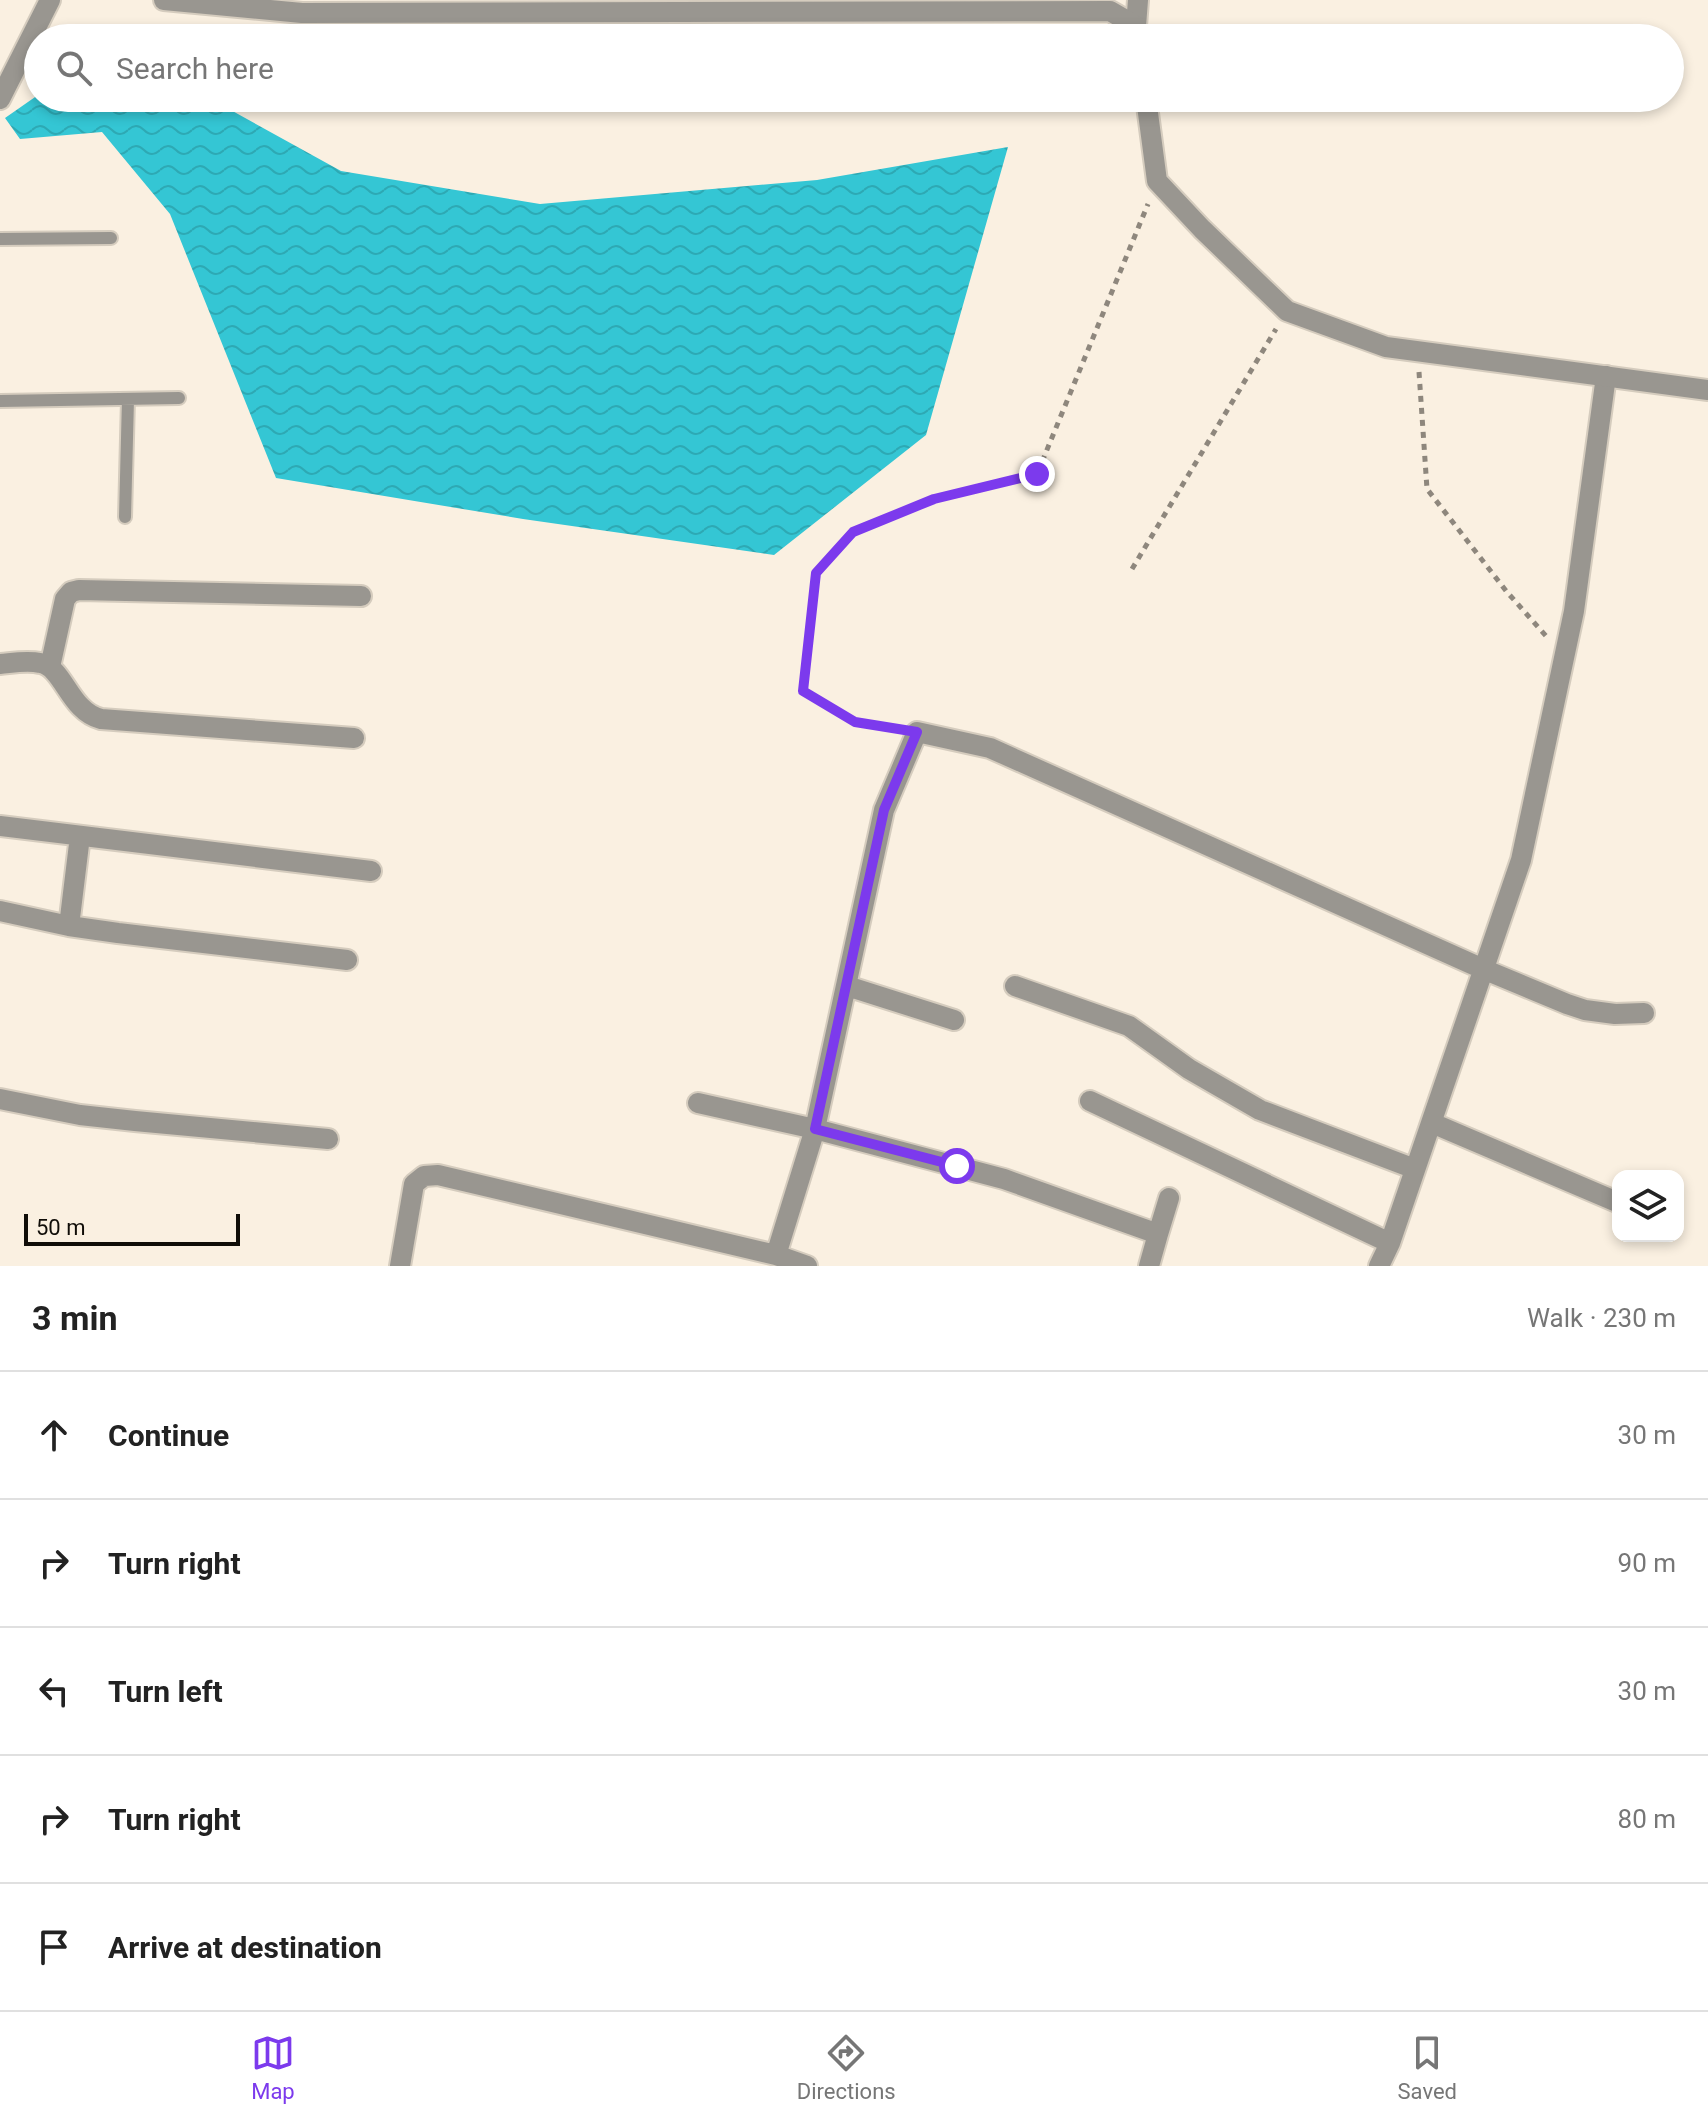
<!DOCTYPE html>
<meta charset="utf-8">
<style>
:root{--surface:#fff;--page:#f2f2f2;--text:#222;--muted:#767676;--line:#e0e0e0;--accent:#7c3aed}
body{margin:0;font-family:Roboto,sans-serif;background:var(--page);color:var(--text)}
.controls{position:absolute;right:24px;bottom:24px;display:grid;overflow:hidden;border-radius:16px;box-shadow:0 4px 12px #0003}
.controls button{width:72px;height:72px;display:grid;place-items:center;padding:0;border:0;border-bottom:2px solid var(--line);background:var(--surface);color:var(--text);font:40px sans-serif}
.scale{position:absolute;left:24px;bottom:20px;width:216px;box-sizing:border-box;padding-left:8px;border:4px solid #100d08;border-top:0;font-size:22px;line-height:28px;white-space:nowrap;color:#100d08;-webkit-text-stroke:6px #faf0e1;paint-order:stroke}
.stop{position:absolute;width:24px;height:24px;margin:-18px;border:6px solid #7c3aed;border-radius:50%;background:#fff}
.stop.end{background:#7c3aed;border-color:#fff;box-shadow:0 2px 8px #0008}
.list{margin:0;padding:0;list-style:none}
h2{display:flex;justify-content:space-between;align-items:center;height:104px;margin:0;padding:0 32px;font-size:34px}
h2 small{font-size:26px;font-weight:400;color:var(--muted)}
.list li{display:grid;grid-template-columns:52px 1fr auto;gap:24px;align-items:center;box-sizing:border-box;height:128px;padding:0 32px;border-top:2px solid var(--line)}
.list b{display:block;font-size:30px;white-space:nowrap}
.list em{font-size:26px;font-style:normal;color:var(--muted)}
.icon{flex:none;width:44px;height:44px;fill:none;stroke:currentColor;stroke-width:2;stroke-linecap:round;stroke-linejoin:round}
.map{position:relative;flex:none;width:1708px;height:1266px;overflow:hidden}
.search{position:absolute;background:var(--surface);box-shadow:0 4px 12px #0003;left:24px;right:24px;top:24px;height:88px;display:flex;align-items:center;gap:20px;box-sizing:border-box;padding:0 28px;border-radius:44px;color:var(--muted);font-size:30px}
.sheet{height:744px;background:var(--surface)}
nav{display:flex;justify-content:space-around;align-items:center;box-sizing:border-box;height:112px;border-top:2px solid var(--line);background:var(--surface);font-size:22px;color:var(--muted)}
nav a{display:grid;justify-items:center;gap:4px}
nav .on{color:var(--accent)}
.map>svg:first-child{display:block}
</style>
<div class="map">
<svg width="1708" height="1266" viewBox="0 0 1708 1266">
<defs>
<pattern id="water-waves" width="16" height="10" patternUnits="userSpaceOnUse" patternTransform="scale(2)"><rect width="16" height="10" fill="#34c6d4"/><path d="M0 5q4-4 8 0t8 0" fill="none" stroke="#2da9b4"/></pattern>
</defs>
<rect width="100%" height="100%" fill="#faf0e1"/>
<!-- water -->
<path fill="url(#water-waves)" d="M38 95V98H209L341 171 540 204 817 180 1008 147 926 435 774 555 523 519 276 478 170 214 102 132 20 139 5 118Z"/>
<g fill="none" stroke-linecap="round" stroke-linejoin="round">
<defs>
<path id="service" d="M0 239 111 238
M0 401 179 398
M125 517 128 399"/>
<path id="minor" d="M1136 26 1138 0
M0 99 50 0
M0 664C12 663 27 660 40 663 64 667 69 711 101 719L354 738
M50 667 65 599 71 592 79 590 361 596
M0 826 371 871
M0 911 69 926 118 933 347 960
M69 926 80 836
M847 986 954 1020
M1015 986 1129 1026 1189 1069 1260 1110 1415 1169
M0 1099 80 1115 135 1121 328 1139
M1090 1101 1390 1243
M698 1103 815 1129 884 810 917 732 990 748 1483 969 1567 1004 1585 1010 1615 1014 1644 1013
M1432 1123 1617 1202
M1158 1234 1169 1198
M776 1255 807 1266
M400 1266 414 1184 424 1176 438 1175 776 1255 815 1129 1004 1179 1158 1234 1149 1266
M1379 1266 1390 1243 1521 860 1574 611 1606 376"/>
<path id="tertiary" d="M164 0 302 13 1110 11 1136 26 1138 38
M1146 98 1157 181 1202 229 1287 311 1386 347 1708 390"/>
</defs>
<!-- service casing -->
<use href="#service" stroke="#d5ccbe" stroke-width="16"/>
<!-- minor casing -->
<use href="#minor" stroke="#d5ccbe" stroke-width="24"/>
<!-- tertiary casing -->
<use href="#tertiary" stroke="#d5ccbe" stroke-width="24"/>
<!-- path -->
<path stroke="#8e877d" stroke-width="5" stroke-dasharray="6 6" stroke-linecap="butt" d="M1419 372 1427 489 1507 592 1546 636
M1132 569 1276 329
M893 728 855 722 803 691 816 573 853 532 934 499 1037 474 1148 204"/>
<!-- service -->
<use href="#service" stroke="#999690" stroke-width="12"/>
<!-- minor -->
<use href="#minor" stroke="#999690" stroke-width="20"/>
<!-- tertiary -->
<use href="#tertiary" stroke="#999690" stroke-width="20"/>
</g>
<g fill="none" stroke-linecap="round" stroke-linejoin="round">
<!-- route -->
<path stroke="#7c3aed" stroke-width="10" d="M957 1166 815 1129 884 810 917 732 855 722 803 691 816 573 853 532 934 499 1037 474"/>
</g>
</svg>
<div class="controls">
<button><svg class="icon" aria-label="layers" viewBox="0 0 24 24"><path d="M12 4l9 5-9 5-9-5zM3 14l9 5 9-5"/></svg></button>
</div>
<div class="scale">50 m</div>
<div class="stop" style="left:957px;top:1166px"></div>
<div class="stop end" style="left:1037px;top:474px"></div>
<div class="search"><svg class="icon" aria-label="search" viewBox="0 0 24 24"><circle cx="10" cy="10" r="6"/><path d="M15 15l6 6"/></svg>Search here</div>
</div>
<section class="sheet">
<h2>3 min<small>Walk · 230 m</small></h2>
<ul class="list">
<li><svg class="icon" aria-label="ahead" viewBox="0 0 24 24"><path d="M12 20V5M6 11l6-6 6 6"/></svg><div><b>Continue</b></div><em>30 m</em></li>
<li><svg class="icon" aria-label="right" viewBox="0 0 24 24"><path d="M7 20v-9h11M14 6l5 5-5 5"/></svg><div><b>Turn right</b></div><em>90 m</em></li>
<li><svg class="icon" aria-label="left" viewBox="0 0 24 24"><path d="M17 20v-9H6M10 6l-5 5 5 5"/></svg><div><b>Turn left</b></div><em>30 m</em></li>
<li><svg class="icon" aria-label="right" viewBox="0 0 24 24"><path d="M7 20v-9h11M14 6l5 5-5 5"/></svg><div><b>Turn right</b></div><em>80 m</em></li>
<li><svg class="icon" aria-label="arrive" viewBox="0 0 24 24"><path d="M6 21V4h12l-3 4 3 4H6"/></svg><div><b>Arrive at destination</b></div></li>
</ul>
</section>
<nav>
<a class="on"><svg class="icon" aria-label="map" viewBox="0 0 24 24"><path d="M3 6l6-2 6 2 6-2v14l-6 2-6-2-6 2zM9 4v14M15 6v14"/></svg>Map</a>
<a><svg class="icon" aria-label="directions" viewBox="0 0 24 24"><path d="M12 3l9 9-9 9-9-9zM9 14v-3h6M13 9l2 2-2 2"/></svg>Directions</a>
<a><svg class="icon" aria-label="saved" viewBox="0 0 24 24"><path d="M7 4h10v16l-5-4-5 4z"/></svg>Saved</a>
</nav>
